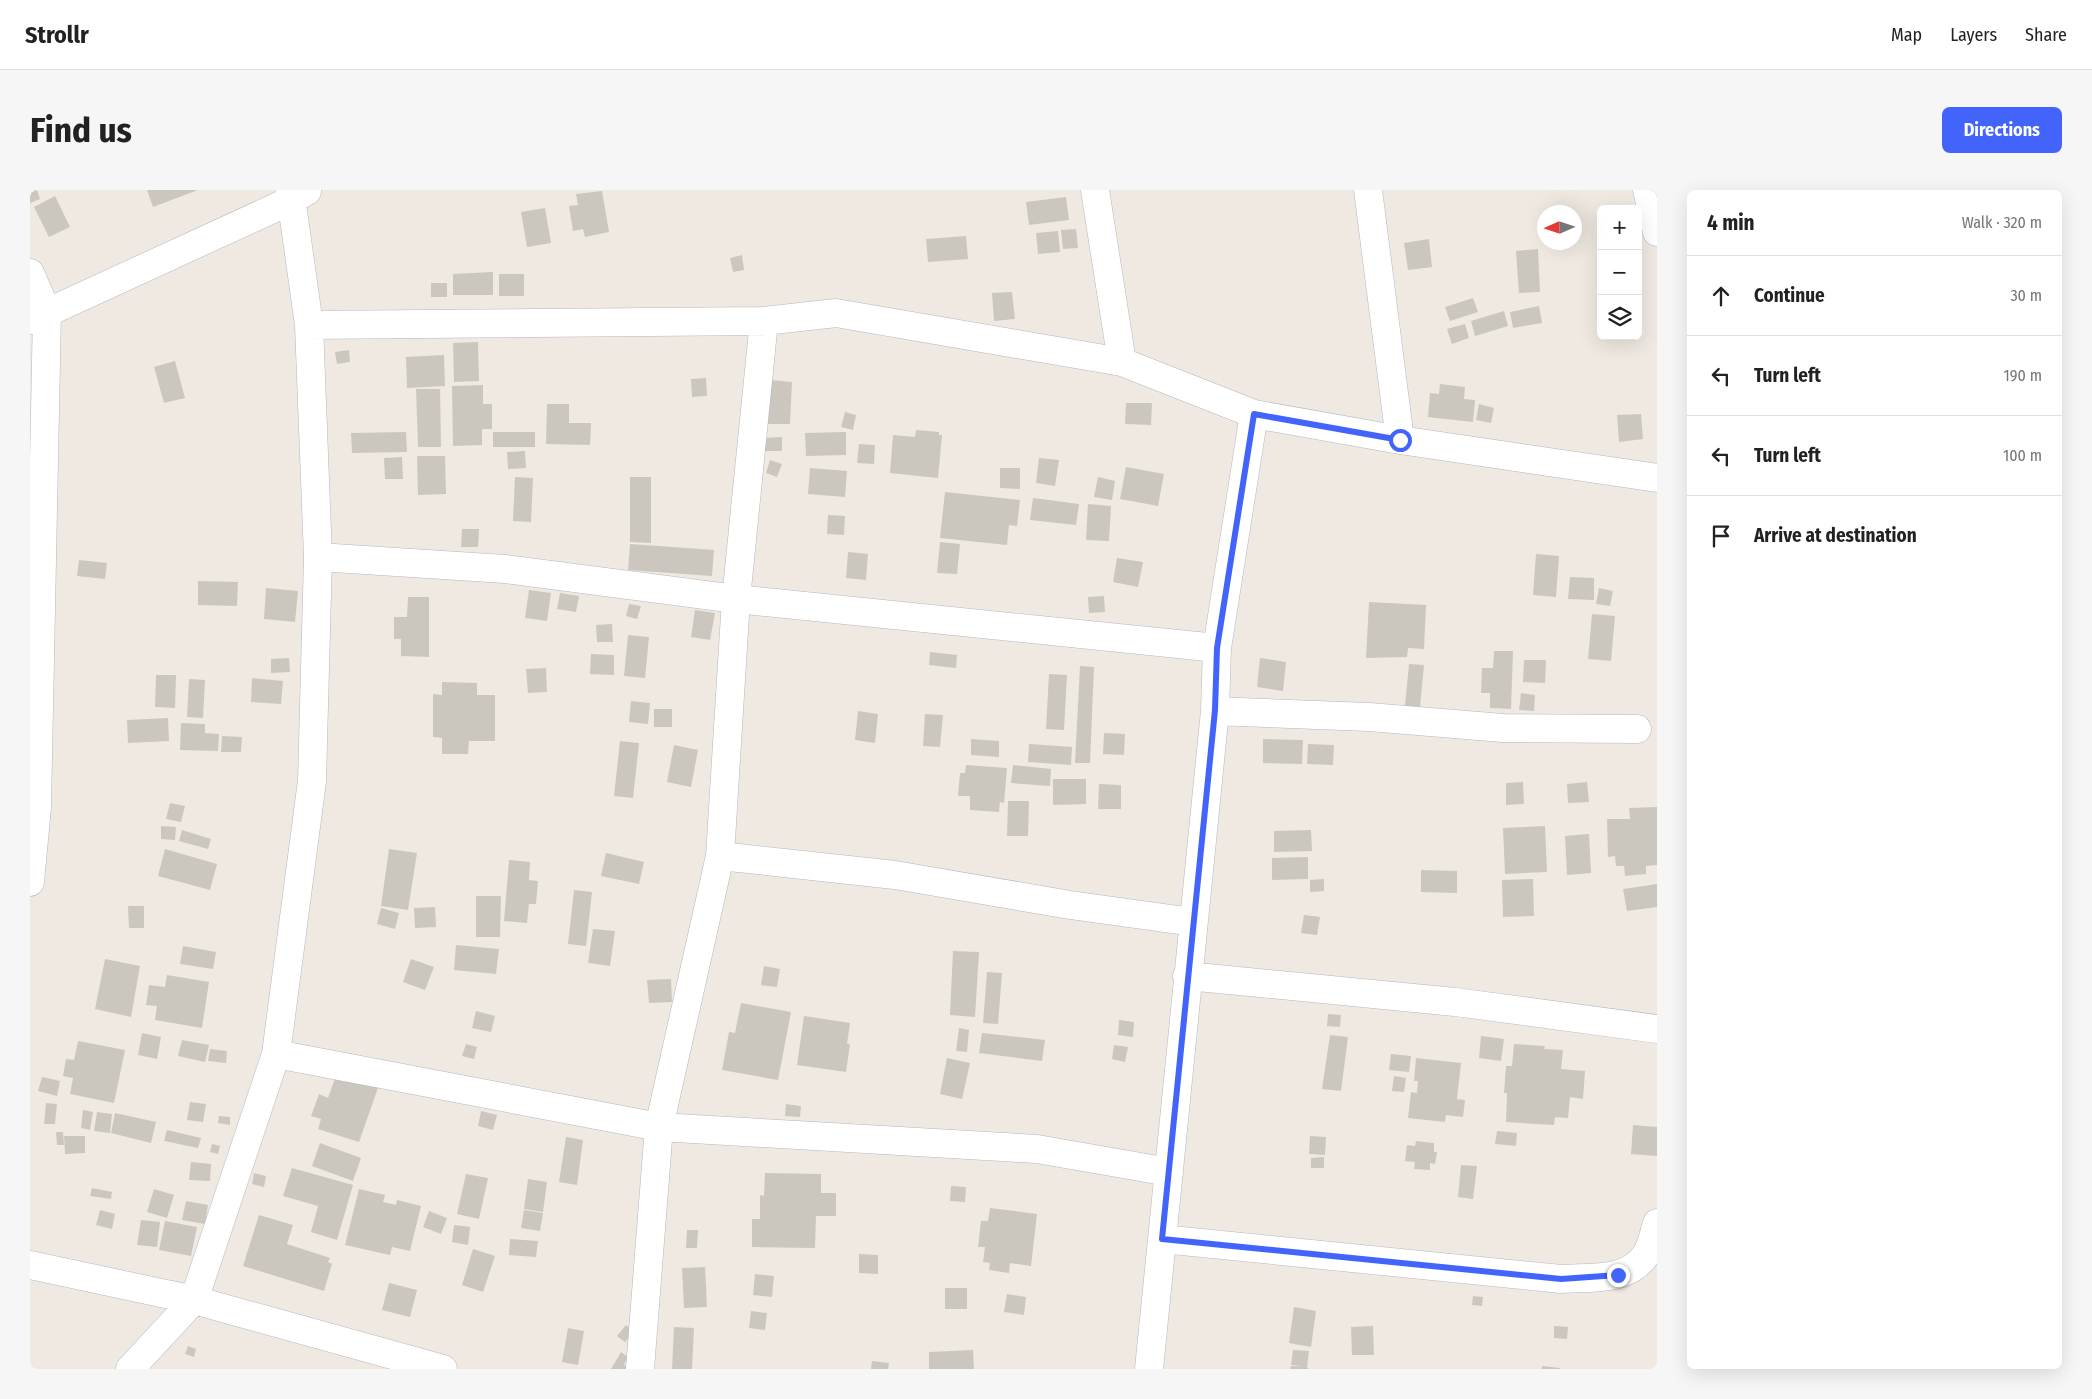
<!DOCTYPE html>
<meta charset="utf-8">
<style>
:root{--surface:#fff;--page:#f6f6f6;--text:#222;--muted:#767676;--line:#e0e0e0;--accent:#4264fb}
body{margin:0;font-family:"Fira Sans Condensed",sans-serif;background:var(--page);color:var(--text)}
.controls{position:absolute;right:15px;top:15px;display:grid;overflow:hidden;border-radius:8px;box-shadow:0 5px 20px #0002}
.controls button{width:45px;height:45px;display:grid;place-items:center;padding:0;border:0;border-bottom:1px solid var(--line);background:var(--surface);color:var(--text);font:25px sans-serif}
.compass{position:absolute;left:1507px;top:15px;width:45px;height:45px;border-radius:50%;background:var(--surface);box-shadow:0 5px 20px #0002;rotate:267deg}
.stop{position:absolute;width:15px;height:15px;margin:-11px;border:4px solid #4264fb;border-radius:50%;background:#fff}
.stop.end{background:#4264fb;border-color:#fff;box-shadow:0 1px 5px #0008}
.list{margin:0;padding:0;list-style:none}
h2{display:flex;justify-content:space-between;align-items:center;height:65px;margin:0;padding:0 20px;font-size:21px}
h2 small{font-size:16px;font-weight:400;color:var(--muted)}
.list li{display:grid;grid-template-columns:32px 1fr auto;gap:15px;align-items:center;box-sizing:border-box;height:80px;padding:0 20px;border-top:1px solid var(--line)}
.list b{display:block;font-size:19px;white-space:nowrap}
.list em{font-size:16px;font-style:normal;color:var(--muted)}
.icon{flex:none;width:28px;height:28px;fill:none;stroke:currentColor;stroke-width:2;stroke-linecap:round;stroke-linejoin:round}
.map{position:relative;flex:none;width:1627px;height:1179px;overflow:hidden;border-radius:8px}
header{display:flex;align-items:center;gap:30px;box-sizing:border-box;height:70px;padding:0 25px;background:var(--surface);border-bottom:1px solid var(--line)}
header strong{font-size:24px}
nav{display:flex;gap:28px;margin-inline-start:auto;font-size:18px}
.intro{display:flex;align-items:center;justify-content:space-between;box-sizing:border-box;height:120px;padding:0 30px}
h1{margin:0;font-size:35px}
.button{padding:12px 22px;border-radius:8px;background:var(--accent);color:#fff;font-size:18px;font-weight:700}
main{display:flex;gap:30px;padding:0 30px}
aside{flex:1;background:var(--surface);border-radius:8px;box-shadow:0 5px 20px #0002}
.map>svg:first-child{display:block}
</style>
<header>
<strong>Strollr</strong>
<nav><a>Map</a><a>Layers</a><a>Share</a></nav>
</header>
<div class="intro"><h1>Find us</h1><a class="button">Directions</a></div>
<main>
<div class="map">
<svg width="1627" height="1179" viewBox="0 0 1627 1179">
<rect width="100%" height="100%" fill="#efe9e1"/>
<!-- building -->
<path fill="#cbc7bf" d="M0 0H7L10 9 0 13Z
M117 0H168L123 17Z
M572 1 579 42 555 47 553 39 543 41 539 16 548 15 546 4Z
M25 6 40 37 19 47 4 17Z
M1036 7 1039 30 999 35 996 12Z
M515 18 521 53 497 57 491 22Z
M1046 39 1048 58 1033 59 1031 40Z
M1028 41 1030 62 1008 64 1006 43Z
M936 46 938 69 898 72 896 49Z
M1399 49 1402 77 1378 80 1374 53Z
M1508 59 1510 102 1489 103 1486 61Z
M712 65 714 80 703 82 700 68Z
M463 82V105H423V84Z
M469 84H494V106H469Z
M401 93H417V107H401Z
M982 102 985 129 964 131 962 103Z
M1443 108 1448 122 1420 131 1415 117Z
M1509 116 1512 133 1483 138 1480 122Z
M1474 121 1478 136 1445 146 1441 131Z
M1435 134 1439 148 1422 154 1417 139Z
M448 152 449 191 424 192 423 153Z
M319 160 320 172 307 174 305 162Z
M414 165 415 196 377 198 376 167Z
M145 171 155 208 134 213 124 177Z
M676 188 677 206 662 207 661 189Z
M740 190 762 192 760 234H738Z
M1410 194 1435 197 1434 209 1445 210 1443 232 1398 227 1400 203 1409 204Z
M453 195V214H462V239H452V255L423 256 422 196Z
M386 199H410L411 257H388Z
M1096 213H1122L1121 235 1095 234Z
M517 214H539V233H561L560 255 516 254Z
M1449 214 1464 218 1461 233 1446 230Z
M815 222 826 225 823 240 811 237Z
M1611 224 1613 249 1589 252 1587 225Z
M886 240 909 242V245H912L908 288 860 283 863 245 885 247Z
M376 242 377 262 322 263 321 243Z
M463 242H505V257H463Z
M816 242V265L776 266 775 243Z
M752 247V261H734V248Z
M829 254 845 255 844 274 827 273Z
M495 261 496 278 478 279 477 262Z
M387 266H415L416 304 388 305Z
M372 267 373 289H355L354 268Z
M1009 268 1029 270 1025 296 1006 293Z
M740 270 752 274 747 287 736 283Z
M1096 277 1134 284 1128 316 1090 309Z
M780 278 817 281 815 307 778 304Z
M970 278H990V299L970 298Z
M485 287 503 288 501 332 483 331Z
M600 287H621V353L600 352Z
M1068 287 1085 291 1082 310 1064 307Z
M915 302 990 310 987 336 979 335 977 355 910 348Z
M1003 308 1049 314 1046 335 1000 330Z
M1058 314 1081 316 1079 351 1056 350Z
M798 325 815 326 814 345 797 344Z
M432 339H449L448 357H431Z
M910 352 930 354 927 384 907 383Z
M600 354 684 360 682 386 598 380Z
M818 362 838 364 836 390 816 388Z
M1506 364 1529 366 1526 407 1503 405Z
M1087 368 1113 372 1108 397 1083 392Z
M49 370 77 373 75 389 47 386Z
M1540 387 1564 388V410L1538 409Z
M168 391 208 392 207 416 168 415Z
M236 398 268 401 265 432 234 429Z
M1569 398 1583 401 1580 416 1566 414Z
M499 400 521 403 517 431 495 428Z
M530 403 549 406 546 422 527 419Z
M1074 406 1075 422 1059 423 1058 407Z
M378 407H399V467L371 466V449H364V427H377Z
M1339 412 1396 415 1394 459 1378 458 1377 467 1336 468Z
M599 414 611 416 607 429 596 426Z
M665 420 685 423 680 450 661 447Z
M1562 424 1585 426 1581 471 1558 469Z
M582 434 583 452H567L566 435Z
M598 445 619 447 615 488 594 486Z
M1464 461H1483L1481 519 1460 518V503H1451L1452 478H1463Z
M900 462 927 465 926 478 899 475Z
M561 464 584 465V485L560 484Z
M259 468 260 482 241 483V469Z
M1230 468 1256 472 1253 501 1227 497Z
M1494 470H1516L1515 493 1493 492Z
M1379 474 1394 475 1390 517 1375 516Z
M1050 476 1064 477 1060 573H1045Z
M516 478 517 502 498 503 496 479Z
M1019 484 1037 485 1034 540 1016 539Z
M126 485H146L145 518 125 517Z
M222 488 253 491 251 514 221 512Z
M159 489 175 490 173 528 157 527Z
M412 492 447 493V505H465V551H439L438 564H412V548L403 547V504L412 505Z
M1491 503 1505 505 1504 521 1489 520Z
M601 511 620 513 618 534 599 532Z
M624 519H642V537H624Z
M828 521 848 524 845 553 825 550Z
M895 524 913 525 910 557 893 556Z
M138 528 139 551 98 553 97 530Z
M151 533 175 534V543L189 544 188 561 150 560Z
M1074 543 1095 544 1094 565 1073 564Z
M192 546 212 547 211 562H191Z
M941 549 969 551V567L941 565Z
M1233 549 1273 550 1272 574 1233 573Z
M590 551 609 553 603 608 584 606Z
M999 554 1042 557 1041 575 998 572Z
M1278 554 1304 555 1303 575 1277 574Z
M644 555 668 560 661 597 637 592Z
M936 575 977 578 974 613 970 612 969 622 940 620V606H928L930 583H935Z
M983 575 1021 579 1020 596 981 593Z
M1023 589H1056V614L1023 615Z
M1493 592 1494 614 1476 615V593Z
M1557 592 1559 612 1538 613 1537 594Z
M1069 594 1091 595V619H1068Z
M978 611H999L998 646H977Z
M140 613 155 616 151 632 136 629Z
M1627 617V675L1616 676V684L1595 686 1594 676H1586L1585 666 1578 667 1577 629H1600L1599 618Z
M131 636 146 637 145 650 131 649Z
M1515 636 1517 682 1475 684 1473 638Z
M152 640 181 649 178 659 149 651Z
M1281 640 1282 661 1244 662V641Z
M1559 644 1561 683 1537 685 1535 646Z
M135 659 187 674 180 700 128 686Z
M359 659 387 663 378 720 351 716Z
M576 663 614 672 609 694 571 686Z
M1278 667V689L1242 690V668Z
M479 670 500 672 499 690 508 691 506 714H499L497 733 474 731Z
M1391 680 1427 681V703L1391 702Z
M1294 689V701L1280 702V690Z
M1503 689 1504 726 1473 727 1472 690Z
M1627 694V717L1597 721 1593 699Z
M544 700 562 702 556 756 538 754Z
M446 706H471L470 747H446Z
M98 716H114V738H99Z
M405 717 406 737 385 738 384 718Z
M351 718 369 723 365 739 347 734Z
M1274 725 1290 727 1287 745 1271 743Z
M563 739 585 741 580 776 558 773Z
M426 755 469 759 466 784 424 780Z
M153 756 186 762 183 779 150 774Z
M923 761 949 762 945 827 920 825Z
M75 769 110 776 101 827 65 819Z
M381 769 404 777 395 800 373 792Z
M734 776 750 779 747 797 731 795Z
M957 782 972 783 968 834 953 833Z
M137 785 179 792 172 838 125 830 127 816 116 815 119 795 135 797Z
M641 789 642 812 619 813 617 790Z
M711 813 761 822 748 890 692 880 699 842 705 843Z
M446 821 465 826 461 842 442 838Z
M1298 824 1311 825 1310 837 1297 836Z
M774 826 820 833 817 854H820L816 882 767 875Z
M1089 830 1104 832 1103 847 1088 845Z
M929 838 939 840 937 862 926 861Z
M112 843 131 847 127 869 108 865Z
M952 843 1015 850 1012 871 949 863Z
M1300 845 1318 847 1311 901 1292 899Z
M1451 846 1474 849 1471 871 1449 868Z
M152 850 179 855 175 872 148 866Z
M48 851 95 860 84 913 40 904 43 888 33 886 36 869 44 870Z
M436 854 447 857 444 869 432 866Z
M1484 854 1515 856 1514 859 1533 860 1531 879 1555 881 1553 909 1540 907 1538 928 1525 927 1524 935 1476 932 1477 903H1474L1476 876H1482Z
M1084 855 1098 857 1095 872 1082 869Z
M180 859 197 861 196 873 178 871Z
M1361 864 1381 866 1379 882 1359 880Z
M917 868 940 873 932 909 910 904Z
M1386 868 1431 873 1427 909 1435 910 1433 927 1416 925 1415 932 1378 928 1381 902 1387 903 1388 891H1384Z
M308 880 349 895 329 952 288 939 291 929 281 926 289 904 298 908Z
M1364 886 1376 888 1374 902 1362 901Z
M12 887 30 891 27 906 8 901Z
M160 912 176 914 173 932 157 930Z
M16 913 27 914 25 934H14Z
M756 914 771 916 770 927 755 926Z
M53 920 63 922 60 940 51 938Z
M451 921 467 925 463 940 448 936Z
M67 922 82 924 80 943 64 941Z
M85 923 126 932 121 953 81 943Z
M189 926 200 927V935L188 933Z
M1603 935 1627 937V966L1601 964Z
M137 940 171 948 168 958 134 951Z
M1467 941 1487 943 1486 956 1465 954Z
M26 942H33L34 955H27Z
M34 946H55V963L35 964Z
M1280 946 1296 947 1295 965 1279 964Z
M536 947 553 950 547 995 529 992Z
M1386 951 1404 953V962H1407L1405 974 1400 973V980L1384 979 1385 972 1375 971 1377 955 1385 956Z
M290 953 331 968 323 991 282 976Z
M182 954 190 956 188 964 180 962Z
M1294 967V978H1281V968Z
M161 972 181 974 180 991 159 990Z
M1431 975 1447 976 1443 1009 1428 1007Z
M262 978 323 995 307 1050 281 1042 288 1016 253 1006Z
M224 983 236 986 234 997 222 994Z
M735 983 791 984V1003H806V1026H786L785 1058 722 1057V1029H730V1005L734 1006Z
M436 984 458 988 449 1029 427 1024Z
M498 989 517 992 513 1022 494 1019Z
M921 996 936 997 935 1012 920 1011Z
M62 998 82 1002 81 1009 60 1006Z
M124 999 144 1005 137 1028 117 1022Z
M329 999 355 1005 353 1012 366 1015 367 1010 391 1016 380 1061 362 1057 360 1065 315 1055Z
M156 1011 178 1015 175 1034 152 1030Z
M960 1018 1007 1024 1001 1076 980 1073 979 1083 959 1080 960 1073 953 1072 955 1057H948L951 1031H958Z
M70 1020 85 1024 82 1039 66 1035Z
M494 1020 513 1023 510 1041 491 1038Z
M399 1021 417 1028 411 1044 393 1037Z
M229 1025 263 1035 257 1054 300 1068 298 1072 302 1074 294 1101 213 1076Z
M111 1030 130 1032 127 1057 107 1055Z
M135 1031 167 1037 161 1066 129 1060Z
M424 1035 440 1037 438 1055 422 1052Z
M657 1040H668L667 1058H656Z
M480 1049 508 1051 506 1067 479 1065Z
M443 1059 465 1066 453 1102 432 1095Z
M829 1064 848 1065V1084L829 1083Z
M675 1077 677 1117 654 1118 652 1078Z
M725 1084 744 1086 742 1107 723 1105Z
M359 1093 387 1100 380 1127 352 1120Z
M915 1098H937V1119H915Z
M977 1104 996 1107 994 1125 974 1122Z
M1443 1106 1453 1107 1452 1116 1442 1115Z
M1264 1117 1286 1121 1281 1157 1259 1153Z
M721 1121 737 1123 735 1140 719 1138Z
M596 1135 604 1141 595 1152 587 1146Z
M1343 1136 1344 1165H1322L1321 1137Z
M1524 1136 1538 1137 1537 1149 1524 1148Z
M644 1137 664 1138 662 1179H642Z
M538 1138 554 1141 548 1175 532 1172Z
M158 1156 166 1159 164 1167 155 1164Z
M943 1160 944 1179H899V1162Z
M1263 1160 1279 1161 1277 1177 1279 1179H1260L1261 1176H1272L1261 1175Z
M591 1162 598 1167 594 1175 601 1179H581Z
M842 1171 859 1173 858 1179H841Z
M1512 1176 1530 1178V1179H1512Z"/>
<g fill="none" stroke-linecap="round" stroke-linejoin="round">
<defs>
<path id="minor" d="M1065 0 1092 172
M1338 0 1370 250
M1617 0 1627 42
M0 83 17 122 7 617 0 692
M1 130 262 10 277 1
M279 135 734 131
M288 367 475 379 706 409 1187 458
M1185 521 1339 527 1473 538 1607 539
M690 666 865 685 1040 715 1163 732
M1157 786 1425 812 1627 839
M246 864 629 937 1007 959 1139 982
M1132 1049 1531 1089C1560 1087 1597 1092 1615 1066 1621 1058 1624 1043 1627 1033
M0 1075 164 1110 413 1179
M100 1179 164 1110 246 864 282 591 288 367 279 135 260 0
M610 1179 629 937 690 666 706 409 734 131 806 123 1092 172 1224 224
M1119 1179 1185 521 1187 458 1224 224 1370 250 1627 288"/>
</defs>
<!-- minor casing -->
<use href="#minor" stroke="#b4b7c1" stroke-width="29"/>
<!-- minor -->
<use href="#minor" stroke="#fff" stroke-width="28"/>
</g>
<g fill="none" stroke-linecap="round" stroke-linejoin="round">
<!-- route -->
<path stroke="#4264fb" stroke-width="6" d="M1370 250 1224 224 1187 458 1185 520 1132 1049 1531 1089 1588 1085"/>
</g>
</svg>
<div class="controls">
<button>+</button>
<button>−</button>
<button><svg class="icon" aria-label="layers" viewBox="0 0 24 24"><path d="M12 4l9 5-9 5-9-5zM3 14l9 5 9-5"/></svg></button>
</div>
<svg class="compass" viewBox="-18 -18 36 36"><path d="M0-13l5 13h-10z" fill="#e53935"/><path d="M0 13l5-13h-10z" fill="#767676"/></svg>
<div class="stop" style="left:1370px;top:250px"></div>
<div class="stop end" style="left:1588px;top:1085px"></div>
</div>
<aside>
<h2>4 min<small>Walk · 320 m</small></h2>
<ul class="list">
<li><svg class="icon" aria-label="ahead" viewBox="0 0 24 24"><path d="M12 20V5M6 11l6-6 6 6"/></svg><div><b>Continue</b></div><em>30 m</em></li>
<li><svg class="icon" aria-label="left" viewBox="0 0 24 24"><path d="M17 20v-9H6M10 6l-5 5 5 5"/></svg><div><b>Turn left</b></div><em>190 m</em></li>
<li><svg class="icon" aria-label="left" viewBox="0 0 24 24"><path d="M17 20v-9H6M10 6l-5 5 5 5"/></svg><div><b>Turn left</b></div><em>100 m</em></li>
<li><svg class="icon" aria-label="arrive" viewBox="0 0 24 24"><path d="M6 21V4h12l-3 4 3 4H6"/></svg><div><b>Arrive at destination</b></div></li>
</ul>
</aside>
</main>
